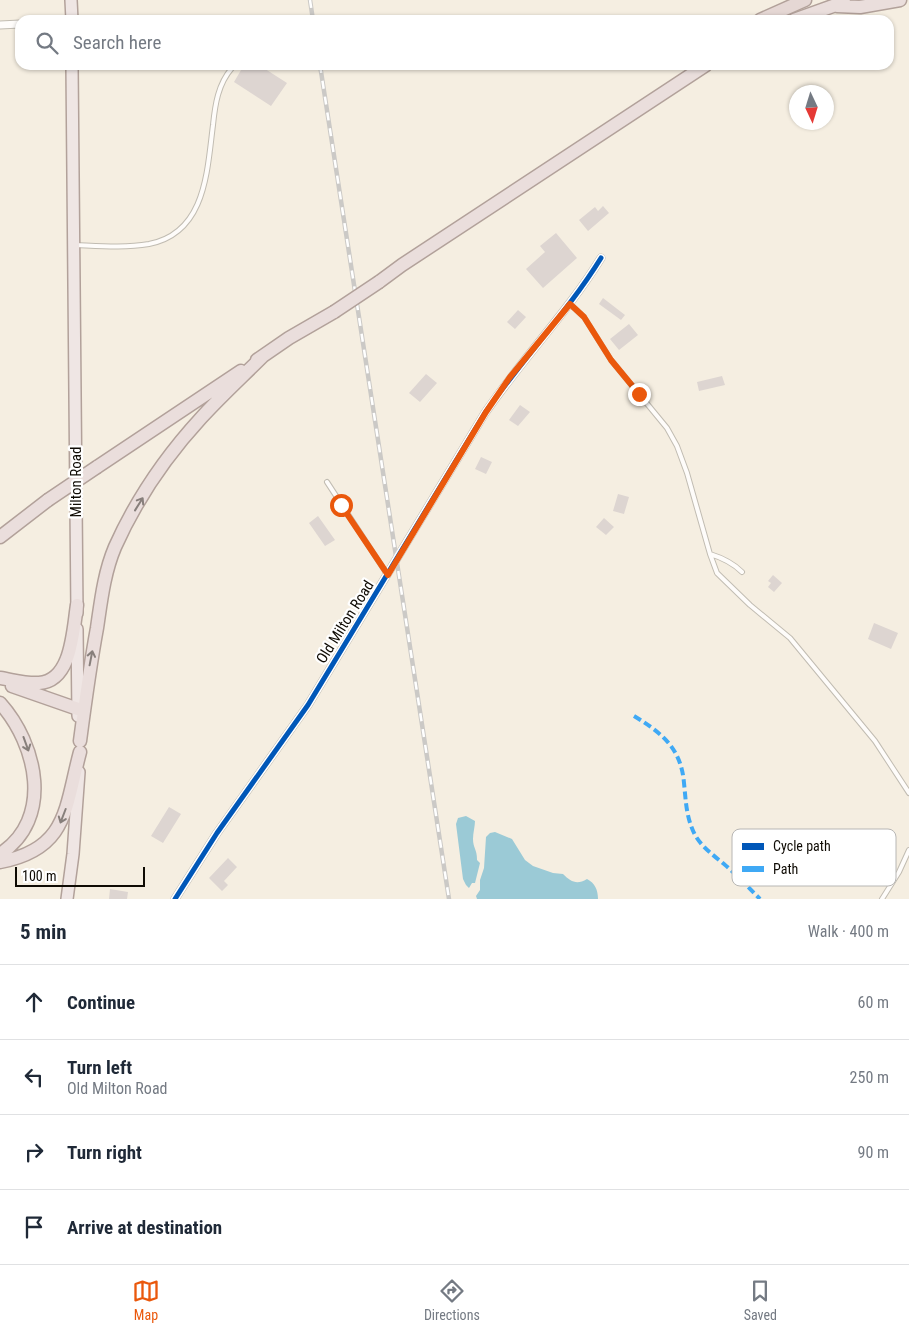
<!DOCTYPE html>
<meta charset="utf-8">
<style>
:root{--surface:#fff;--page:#f2f2f3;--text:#1f2937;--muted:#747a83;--line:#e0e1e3;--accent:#ea580c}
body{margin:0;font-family:"Roboto Condensed",sans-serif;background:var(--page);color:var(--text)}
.compass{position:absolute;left:789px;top:85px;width:45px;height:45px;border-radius:50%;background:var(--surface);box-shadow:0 1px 4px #0004;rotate:176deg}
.scale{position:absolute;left:15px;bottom:12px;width:130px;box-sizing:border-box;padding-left:5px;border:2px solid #0f0b04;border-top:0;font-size:14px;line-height:18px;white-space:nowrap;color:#0f0b04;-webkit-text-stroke:4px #fff;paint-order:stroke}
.stop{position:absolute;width:15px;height:15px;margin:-11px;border:4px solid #ea580c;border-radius:50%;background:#fff}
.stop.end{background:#ea580c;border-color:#fff;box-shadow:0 1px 5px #0008}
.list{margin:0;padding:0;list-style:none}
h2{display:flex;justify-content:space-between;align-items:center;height:65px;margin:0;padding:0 20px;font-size:21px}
h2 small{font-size:16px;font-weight:400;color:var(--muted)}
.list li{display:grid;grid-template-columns:32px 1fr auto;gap:15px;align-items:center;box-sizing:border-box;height:75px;padding:0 20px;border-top:1px solid var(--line)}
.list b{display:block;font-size:19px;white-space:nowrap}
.list p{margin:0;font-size:16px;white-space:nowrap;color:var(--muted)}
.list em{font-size:16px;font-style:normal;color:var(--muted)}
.icon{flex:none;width:28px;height:28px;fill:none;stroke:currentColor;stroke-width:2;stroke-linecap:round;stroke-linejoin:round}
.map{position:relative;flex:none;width:909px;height:899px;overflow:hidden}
.search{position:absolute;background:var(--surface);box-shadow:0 1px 4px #0004;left:15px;right:15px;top:15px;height:55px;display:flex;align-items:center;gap:12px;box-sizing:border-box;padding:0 18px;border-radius:15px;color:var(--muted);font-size:19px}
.sheet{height:365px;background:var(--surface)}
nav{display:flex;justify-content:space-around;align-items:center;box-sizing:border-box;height:70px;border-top:1px solid var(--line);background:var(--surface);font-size:14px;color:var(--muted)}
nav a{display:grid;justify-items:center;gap:2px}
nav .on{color:var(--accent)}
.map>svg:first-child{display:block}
</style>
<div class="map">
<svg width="909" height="899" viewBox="0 0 909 899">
<rect width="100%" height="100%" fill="#f5eee1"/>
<!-- water -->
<path fill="#9bcad6" d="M466 816 475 821C475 826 473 833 473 839 473 848 477 849 477 860L480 863 475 883H472L469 888 466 885 463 879 456 824 458 818Z
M495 832 512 839 525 860 533 866 553 873 563 874C571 882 577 885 587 879 595 883 598 890 598 899H477L476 896 480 890V880L484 868 486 837 490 833Z"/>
<!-- building -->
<path fill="#ddd5d1" d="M244 65H259L287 83 271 106 234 82Z
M603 206 609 213 588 231 579 220 595 207 598 211Z
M556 233 577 258 543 288 526 269 545 252 540 246Z
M603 298 625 315 621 320 599 304Z
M518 310 526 317 515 329 507 322Z
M629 324 638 335 619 350 610 339Z
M426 374 437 383 420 402 409 393Z
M722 376 725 385 699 391 697 382Z
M520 405 530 412 518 426 509 420Z
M481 457 492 462 486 474 475 469Z
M618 494 629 497 624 514 613 511Z
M318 516 335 540 325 546 309 523Z
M604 518 614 527 606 535 596 527Z
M773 575 782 583 774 592 768 587 771 583 768 581Z
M874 623 898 633 891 649 868 639Z
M169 807 181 814 163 843 151 836Z
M228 858 237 867 224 881 228 885 222 891 209 878Z
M110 889 128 892 127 899H109Z"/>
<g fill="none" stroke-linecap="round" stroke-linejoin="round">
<defs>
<path id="service" d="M76 245C100 246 125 248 149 244 206 233 207 171 213 125 215 105 218 84 232 68
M570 304 584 317 611 360 667 428 677 446 687 473 710 554C723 558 733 563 742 572
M327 482 387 574
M710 554 717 573 750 605 790 638 875 741 909 793
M882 899 899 872 909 850"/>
<path id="minor" d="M0 25 20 24
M175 899 217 833 308 705 485 413C522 359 567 313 601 258"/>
<path id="primary" d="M71 0 72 20
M72 65 77 613
M77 629 78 716
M67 899 73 854 79 772"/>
<path id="trunk" d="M837 6 860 7 900 0
M794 20 844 2
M379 282 402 265 706 65
M257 360 289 338 334 312
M97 467 241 371
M0 537 48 500
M0 678C13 680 26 684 39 683 72 681 73 630 77 605
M12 686 78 709
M0 703C37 744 54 819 0 854
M80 741C85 703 90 666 97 628 101 601 104 573 115 547 136 500 167 455 201 418 221 396 243 376 263 356
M0 862C68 849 65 808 80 752"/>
<path id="motorway" d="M760 20 805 0"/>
</defs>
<!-- service casing -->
<use href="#service" stroke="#c1bcb2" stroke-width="6"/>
<!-- minor casing -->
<use href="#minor" stroke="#c1bcb2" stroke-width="9"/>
<!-- primary casing -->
<use href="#primary" stroke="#b2a19a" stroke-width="14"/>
<!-- trunk casing -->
<use href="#trunk" stroke="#b2a19a" stroke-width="15"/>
<!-- motorway casing -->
<use href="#motorway" stroke="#b2a19a" stroke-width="15"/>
<!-- service -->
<use href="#service" stroke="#fefcfa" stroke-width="4"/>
<!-- minor -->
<use href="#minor" stroke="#fefcfa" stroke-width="7"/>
<!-- primary -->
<use href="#primary" stroke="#efe6e4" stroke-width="11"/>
<!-- trunk -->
<use href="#trunk" stroke="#eadedc" stroke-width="12"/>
<!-- motorway -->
<use href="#motorway" stroke="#e5d7d4" stroke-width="12"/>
<defs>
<path id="rail" d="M310 0 313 20
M320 65 449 899"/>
</defs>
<!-- rail casing -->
<use href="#rail" stroke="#cbc9c6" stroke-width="4.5"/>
<!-- rail -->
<use href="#rail" stroke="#fff" stroke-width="2.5" stroke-dasharray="8" stroke-linecap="butt"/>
<defs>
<path id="trunk-bridge" d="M334 312 379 282
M48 500 97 467"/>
</defs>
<!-- trunk-bridge casing -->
<use href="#trunk-bridge" stroke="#b2a19a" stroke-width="15" stroke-linecap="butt"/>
<!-- trunk-bridge -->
<use href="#trunk-bridge" stroke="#eadedc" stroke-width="12"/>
<!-- quiet -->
<path stroke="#3fa9f5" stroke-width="4" stroke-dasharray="8 4" stroke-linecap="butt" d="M634 716C662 733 681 748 684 783 686 802 686 817 695 835 702 847 713 855 724 864 737 875 748 887 760 899"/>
<defs>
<path id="cycleway" d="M175 899 217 833 308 705 485 413C522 359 567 313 601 258"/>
</defs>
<!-- cycleway casing -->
<use href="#cycleway" stroke="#fff" stroke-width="8"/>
<!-- cycleway -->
<use href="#cycleway" stroke="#0057b8" stroke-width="5"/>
</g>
<!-- one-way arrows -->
<defs><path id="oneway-shaft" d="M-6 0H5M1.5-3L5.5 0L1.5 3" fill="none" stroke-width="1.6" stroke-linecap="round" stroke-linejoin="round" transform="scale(1.25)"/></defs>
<g stroke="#877f7b">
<use href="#oneway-shaft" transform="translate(139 504) rotate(-58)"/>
<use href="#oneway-shaft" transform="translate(91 658) rotate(-79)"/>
<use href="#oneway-shaft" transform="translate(26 744) rotate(70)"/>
<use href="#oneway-shaft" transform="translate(63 816) rotate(111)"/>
</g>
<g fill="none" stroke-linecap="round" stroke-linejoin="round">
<!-- route -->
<path stroke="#ea580c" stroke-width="6" d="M341 505 388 575 486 412 510 377 570 304 584 317 611 360 639 394"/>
</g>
<g text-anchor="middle" stroke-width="4.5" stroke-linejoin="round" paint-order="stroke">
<!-- street labels -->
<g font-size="15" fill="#0f0b04" stroke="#fff">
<text transform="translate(76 482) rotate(-90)" y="5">Milton Road</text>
<text transform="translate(345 622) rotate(-58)" y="5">Old Milton Road</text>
</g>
</g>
<!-- legend -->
<rect x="732" y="829" width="164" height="57" rx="8" fill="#fff" stroke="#b7b6b4" stroke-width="1"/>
<rect x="742" y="843" width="22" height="7" fill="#0057b8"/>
<rect x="742" y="866" width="22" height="6" fill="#3fa9f5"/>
<g font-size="14" fill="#0f0b04">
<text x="773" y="851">Cycle path</text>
<text x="773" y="874">Path</text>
</g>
</svg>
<svg class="compass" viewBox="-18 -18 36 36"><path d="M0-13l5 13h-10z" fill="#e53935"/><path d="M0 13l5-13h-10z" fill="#747a83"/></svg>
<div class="scale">100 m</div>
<div class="stop" style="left:341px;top:505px"></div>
<div class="stop end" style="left:639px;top:394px"></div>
<div class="search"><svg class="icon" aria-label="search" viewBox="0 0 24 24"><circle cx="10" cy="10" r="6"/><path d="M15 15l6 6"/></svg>Search here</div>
</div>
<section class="sheet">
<h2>5 min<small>Walk · 400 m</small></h2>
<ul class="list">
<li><svg class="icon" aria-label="ahead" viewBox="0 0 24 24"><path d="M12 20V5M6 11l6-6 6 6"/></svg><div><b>Continue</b></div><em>60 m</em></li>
<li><svg class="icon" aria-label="left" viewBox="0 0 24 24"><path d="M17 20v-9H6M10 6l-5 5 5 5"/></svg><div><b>Turn left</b><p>Old Milton Road</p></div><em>250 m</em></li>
<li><svg class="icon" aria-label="right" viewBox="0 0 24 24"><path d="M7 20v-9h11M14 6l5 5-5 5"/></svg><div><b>Turn right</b></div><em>90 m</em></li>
<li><svg class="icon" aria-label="arrive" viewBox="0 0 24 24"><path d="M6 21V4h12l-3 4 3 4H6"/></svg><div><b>Arrive at destination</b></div></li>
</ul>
</section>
<nav>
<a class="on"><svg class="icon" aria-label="map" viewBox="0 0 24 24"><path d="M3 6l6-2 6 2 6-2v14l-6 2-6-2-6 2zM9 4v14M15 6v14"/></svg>Map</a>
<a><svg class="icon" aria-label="directions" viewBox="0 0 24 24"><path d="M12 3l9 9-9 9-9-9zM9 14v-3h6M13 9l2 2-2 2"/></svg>Directions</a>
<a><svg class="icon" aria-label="saved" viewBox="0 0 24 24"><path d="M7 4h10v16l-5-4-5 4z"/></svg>Saved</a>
</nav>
